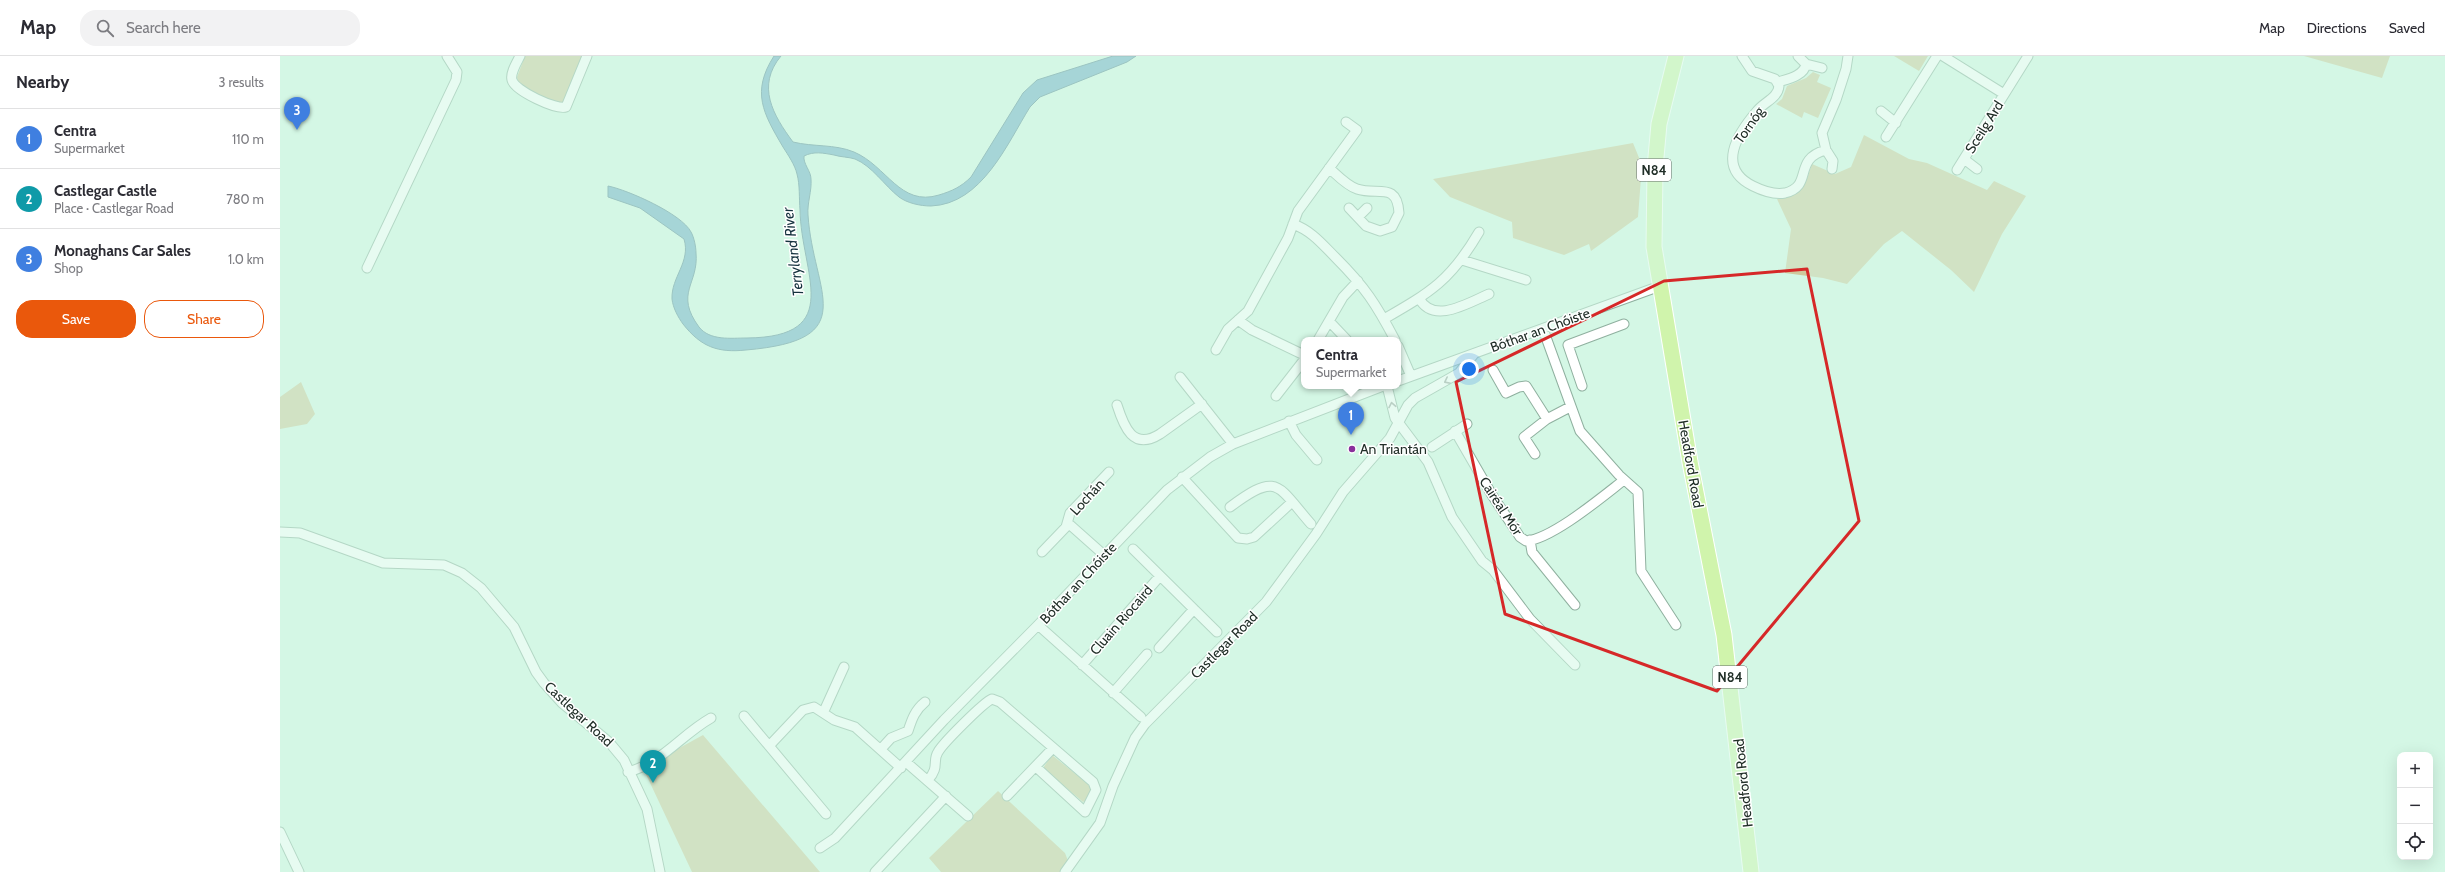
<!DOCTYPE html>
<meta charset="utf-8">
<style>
:root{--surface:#fff;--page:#f2f2f3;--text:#2b2b33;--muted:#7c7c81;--line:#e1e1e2;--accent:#ea580c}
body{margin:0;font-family:Cabin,sans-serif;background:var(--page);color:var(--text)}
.controls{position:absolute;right:12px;bottom:12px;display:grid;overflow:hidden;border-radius:8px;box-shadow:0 4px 16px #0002}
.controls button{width:36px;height:36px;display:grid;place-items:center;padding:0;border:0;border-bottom:1px solid var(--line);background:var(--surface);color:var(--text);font:20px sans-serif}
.you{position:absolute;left:1189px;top:313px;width:14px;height:14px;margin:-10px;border:3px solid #fff;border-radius:50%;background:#1a73e8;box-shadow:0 0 0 6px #1a73e833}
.badge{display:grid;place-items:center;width:26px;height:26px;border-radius:50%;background:var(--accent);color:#fff;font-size:13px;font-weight:700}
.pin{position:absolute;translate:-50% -33px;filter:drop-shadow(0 1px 2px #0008)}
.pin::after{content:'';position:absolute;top:21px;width:14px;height:12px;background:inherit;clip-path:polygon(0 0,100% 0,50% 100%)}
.popup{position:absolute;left:1021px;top:281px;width:100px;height:52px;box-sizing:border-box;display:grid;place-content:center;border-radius:8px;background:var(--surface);filter:drop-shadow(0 1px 3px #0005);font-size:13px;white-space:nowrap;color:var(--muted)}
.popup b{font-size:15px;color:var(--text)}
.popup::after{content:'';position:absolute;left:50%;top:100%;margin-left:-8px;border:8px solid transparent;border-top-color:var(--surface)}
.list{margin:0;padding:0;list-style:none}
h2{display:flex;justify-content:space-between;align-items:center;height:52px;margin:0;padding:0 16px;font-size:17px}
h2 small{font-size:13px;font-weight:400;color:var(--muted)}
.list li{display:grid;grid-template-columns:26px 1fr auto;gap:12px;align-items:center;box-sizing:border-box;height:60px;padding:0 16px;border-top:1px solid var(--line)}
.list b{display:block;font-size:15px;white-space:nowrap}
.list p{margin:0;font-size:13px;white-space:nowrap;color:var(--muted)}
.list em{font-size:13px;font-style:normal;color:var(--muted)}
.actions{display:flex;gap:8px;padding:12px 16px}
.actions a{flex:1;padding:9px 0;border:1px solid var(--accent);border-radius:16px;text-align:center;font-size:14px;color:var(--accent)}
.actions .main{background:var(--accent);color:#fff}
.icon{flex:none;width:22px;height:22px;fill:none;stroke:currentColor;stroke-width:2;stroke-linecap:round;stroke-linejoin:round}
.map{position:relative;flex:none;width:2165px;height:816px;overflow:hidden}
header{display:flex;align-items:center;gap:24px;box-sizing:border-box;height:56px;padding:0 20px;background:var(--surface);border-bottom:1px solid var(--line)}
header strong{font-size:19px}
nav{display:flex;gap:22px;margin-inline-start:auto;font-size:14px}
.search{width:280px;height:36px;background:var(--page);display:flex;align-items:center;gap:10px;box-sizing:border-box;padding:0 14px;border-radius:16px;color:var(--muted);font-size:15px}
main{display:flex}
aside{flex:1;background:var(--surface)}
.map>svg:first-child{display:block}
</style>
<header>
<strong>Map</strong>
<div class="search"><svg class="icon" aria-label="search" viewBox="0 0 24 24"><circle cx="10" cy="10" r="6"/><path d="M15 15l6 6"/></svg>Search here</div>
<nav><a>Map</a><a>Directions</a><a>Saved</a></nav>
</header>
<main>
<aside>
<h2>Nearby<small>3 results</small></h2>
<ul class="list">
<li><span class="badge" style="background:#3f7fe0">1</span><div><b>Centra</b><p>Supermarket</p></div><em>110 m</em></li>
<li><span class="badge" style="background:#0f9aa8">2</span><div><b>Castlegar Castle</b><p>Place · Castlegar Road</p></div><em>780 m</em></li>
<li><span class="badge" style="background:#3f7fe0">3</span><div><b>Monaghans Car Sales</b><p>Shop</p></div><em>1.0 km</em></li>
</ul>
<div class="actions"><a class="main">Save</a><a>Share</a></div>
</aside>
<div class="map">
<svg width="2165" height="816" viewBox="0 0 2165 816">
<rect width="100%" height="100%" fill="#d4f7e5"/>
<!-- green -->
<path fill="#cfc89c" d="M245 0H303L284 46C274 48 237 32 237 21Z
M1614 0H1648L1639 15Z
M2024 0H2110L2102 22Z
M1533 16 1540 19 1537 26 1551 32 1538 62 1524 56 1522 62 1496 48 1502 43 1507 30 1526 22Z
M1584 79 1629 103 1647 107 1707 134 1714 125 1746 140 1722 178 1694 236 1671 214 1622 175 1604 188 1567 228 1543 222 1505 217 1511 173 1497 143C1524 139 1524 131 1532 108L1555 118 1571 111Z
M1353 87 1362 109 1358 161 1311 195 1309 188 1284 199 1233 182 1232 166 1170 141 1153 123Z
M21 326 35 358 27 368 0 373V341Z
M423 679 540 816H412L363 712Z
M772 699 813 732 810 742 803 746 763 712Z
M718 735 785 797 790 810 782 816H661L649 802Z"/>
<!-- water -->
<path fill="#70acc5" stroke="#588696" d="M494 0H501C476 30 493 59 513 86 533 91 555 88 574 96 607 110 620 151 659 139 672 135 681 131 691 121L743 37 757 24 833 0H856L847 6 760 41 750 51C727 88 702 148 651 150 640 150 627 147 619 141 604 129 592 110 575 103 569 101 560 101 554 99 543 97 534 95 524 100 523 108 531 115 531 123 532 135 527 147 528 159 533 237 584 284 466 294 438 297 421 291 403 268 398 261 393 252 392 243 391 221 411 206 404 183L360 152 328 141V130C348 134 402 158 411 176 414 181 416 191 416 197 419 228 394 237 419 271 430 285 451 282 467 282 566 281 521 217 520 154 519 142 520 129 517 118 515 109 508 99 503 91 483 57 471 36 494 0Z"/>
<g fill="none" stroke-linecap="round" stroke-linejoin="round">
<defs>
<path id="minor" d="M240 0C237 6 230 17 232 24 235 35 276 54 286 51L307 0
M1462 0 1472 15 1495 23 1499 30C1498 42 1484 46 1477 55 1457 78 1436 112 1473 130 1483 135 1494 139 1505 137 1534 130 1512 103 1546 94L1553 105 1552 113
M1663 0 1724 38
M1526 8 1542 12
M1498 26C1508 23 1524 20 1526 8L1518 0
M1601 55 1616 67
M1606 81 1657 0
M1546 94 1542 77 1556 44 1566 13 1568 0
M1684 103 1697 113
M1049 112C1057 119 1067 130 1077 133 1097 140 1117 125 1119 157L1112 171 1100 175 1086 170 1069 152
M1677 114 1748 0
M1078 161 1087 152
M1013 168C1032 175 1042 188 1056 202 1085 231 1096 248 1115 284
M1182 204 1246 224
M87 212 176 24 177 16 167 0
M1139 242C1153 269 1188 247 1209 238
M1104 263C1151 236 1171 224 1199 176
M958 264 972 274 1024 299
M1049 265 1067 284
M1263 273 1300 375 1339 419 1358 436 1361 515 1396 569
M1038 284 1063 241 1078 225
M1118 290 1131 320
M936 294 948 273 968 255 1008 182 1018 155 1077 74 1066 66
M1213 314 1226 337 1239 331 1246 330 1267 363
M900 321 953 388
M1118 325 1380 230
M1107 330 1115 362 1148 406 1172 461 1202 505 1213 514 1250 563 1295 609
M1302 330 1288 289 1344 268
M996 340 1024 304
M837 349C844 371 853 395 880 378L922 348
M1009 365 1016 379 1037 404
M1175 375 1212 439 1240 481 1246 485C1272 483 1322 441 1344 424
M1152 391 1187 368
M1255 398 1244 381 1267 363 1290 351
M902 421 958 482 967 483 974 481 1012 446
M950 451C998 415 997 429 1031 468
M788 467 824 499
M0 476 20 477 103 507 164 509 182 517 201 532 234 571 256 616 264 627 282 647 329 686 344 704 367 753 380 816
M1250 484 1252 496 1295 549
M853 493 937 576
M762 496 786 471 790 457 829 416
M758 569 861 661
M879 592 914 553
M802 609 880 520
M833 637 867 598
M544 655 564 611
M464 660 546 758
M489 690 523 654 534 651 554 664 575 671 621 712
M601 693 611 682 628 675C632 663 635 654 645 646
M626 706 688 760
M348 716C382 707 401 679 431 662
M648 724C660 711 652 705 658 696 663 687 704 646 712 643L720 646 813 726 816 734 805 756 756 711
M727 740 773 692
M0 776 19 816
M540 792 555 782 664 664 758 569 887 434 930 401 953 388 1103 330
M595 816 666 740
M785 816 820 767 833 730 855 682 865 668 986 546 1036 478 1063 436 1110 382 1128 349 1135 342 1179 317 1194 298"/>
<path id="primary" d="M1396 0 1379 68 1375 112 1374 191 1410 406 1444 579 1471 816"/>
</defs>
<!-- minor casing -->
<use href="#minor" stroke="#8fb09f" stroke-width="11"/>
<!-- primary casing -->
<use href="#primary" stroke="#fff" stroke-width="17"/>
<!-- minor -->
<use href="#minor" stroke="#fff" stroke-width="9"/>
<!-- primary -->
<use href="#primary" stroke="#d0f4ac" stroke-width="15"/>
</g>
<!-- one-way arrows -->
<defs><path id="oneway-chevron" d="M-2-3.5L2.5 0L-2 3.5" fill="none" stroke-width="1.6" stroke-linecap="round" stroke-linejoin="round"/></defs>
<g stroke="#9ba19e">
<use href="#oneway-chevron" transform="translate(1167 325) rotate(153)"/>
<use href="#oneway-chevron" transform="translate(1112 349) rotate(-101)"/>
</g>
<!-- marked area -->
<path d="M0 0H2165V816H0ZM1527 213 1579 465 1437 635 1225 558 1176 326 1384 225Z" fill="#d4f7e5" fill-opacity=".55" fill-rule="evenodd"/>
<path fill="none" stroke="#d62828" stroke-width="3" stroke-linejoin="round" d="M1527 213 1579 465 1437 635 1225 558 1176 326 1384 225Z"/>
<!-- markers -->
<circle fill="#892f9b" stroke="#fff" stroke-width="1.5" cx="1072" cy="393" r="4"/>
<g text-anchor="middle" stroke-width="3" stroke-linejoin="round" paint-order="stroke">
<!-- shield labels -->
<g fill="#fff" stroke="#646d68" stroke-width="1">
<rect x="1357" y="103" width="34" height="22" rx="3"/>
<rect x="1433" y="610" width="34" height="22" rx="3"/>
</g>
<g font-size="13" font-weight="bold" fill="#212f28">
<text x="1374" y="119">N84</text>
<text x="1450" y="626">N84</text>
</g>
<!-- street labels -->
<g font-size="14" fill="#212f28" stroke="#fff">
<text transform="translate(1469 69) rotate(-55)" y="5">Tornóg</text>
<text transform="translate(1704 71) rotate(-58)" y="5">Sceilg Ard</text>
<text transform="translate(1260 274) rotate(-20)" y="5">Bóthar an Chóiste</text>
<text transform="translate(1411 408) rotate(80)" y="5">Headford Road</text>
<text transform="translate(807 441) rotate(-48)" y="5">Lochán</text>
<text transform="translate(1221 450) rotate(57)" y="5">Cairéal Mór</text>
<text transform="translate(798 527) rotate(-47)" y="5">Bóthar an Chóiste</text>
<text transform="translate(841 564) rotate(-49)" y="5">Cluain Riocaird</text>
<text transform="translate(944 589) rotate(-45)" y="5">Castlegar Road</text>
<text transform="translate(299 658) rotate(43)" y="5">Castlegar Road</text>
<text transform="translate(1463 727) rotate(-96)" y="5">Headford Road</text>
</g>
<!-- poi labels -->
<g font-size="14" fill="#212f28" stroke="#fff" text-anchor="start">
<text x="1080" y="398">An Triantán</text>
</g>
<!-- water labels -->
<g font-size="15" font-style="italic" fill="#15323e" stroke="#fff">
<text transform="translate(513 196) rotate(-97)" y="5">Terryland River</text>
</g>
</g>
</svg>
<div class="controls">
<button>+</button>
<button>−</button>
<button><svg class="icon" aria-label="locate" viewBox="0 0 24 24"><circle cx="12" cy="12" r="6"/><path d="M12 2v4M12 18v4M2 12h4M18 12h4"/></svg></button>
</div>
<div class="you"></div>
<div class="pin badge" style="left:1071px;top:379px;background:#3f7fe0">1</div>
<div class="popup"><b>Centra</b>Supermarket</div>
<div class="pin badge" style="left:373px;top:727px;background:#0f9aa8">2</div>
<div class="pin badge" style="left:17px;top:74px;background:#3f7fe0">3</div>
</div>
</main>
